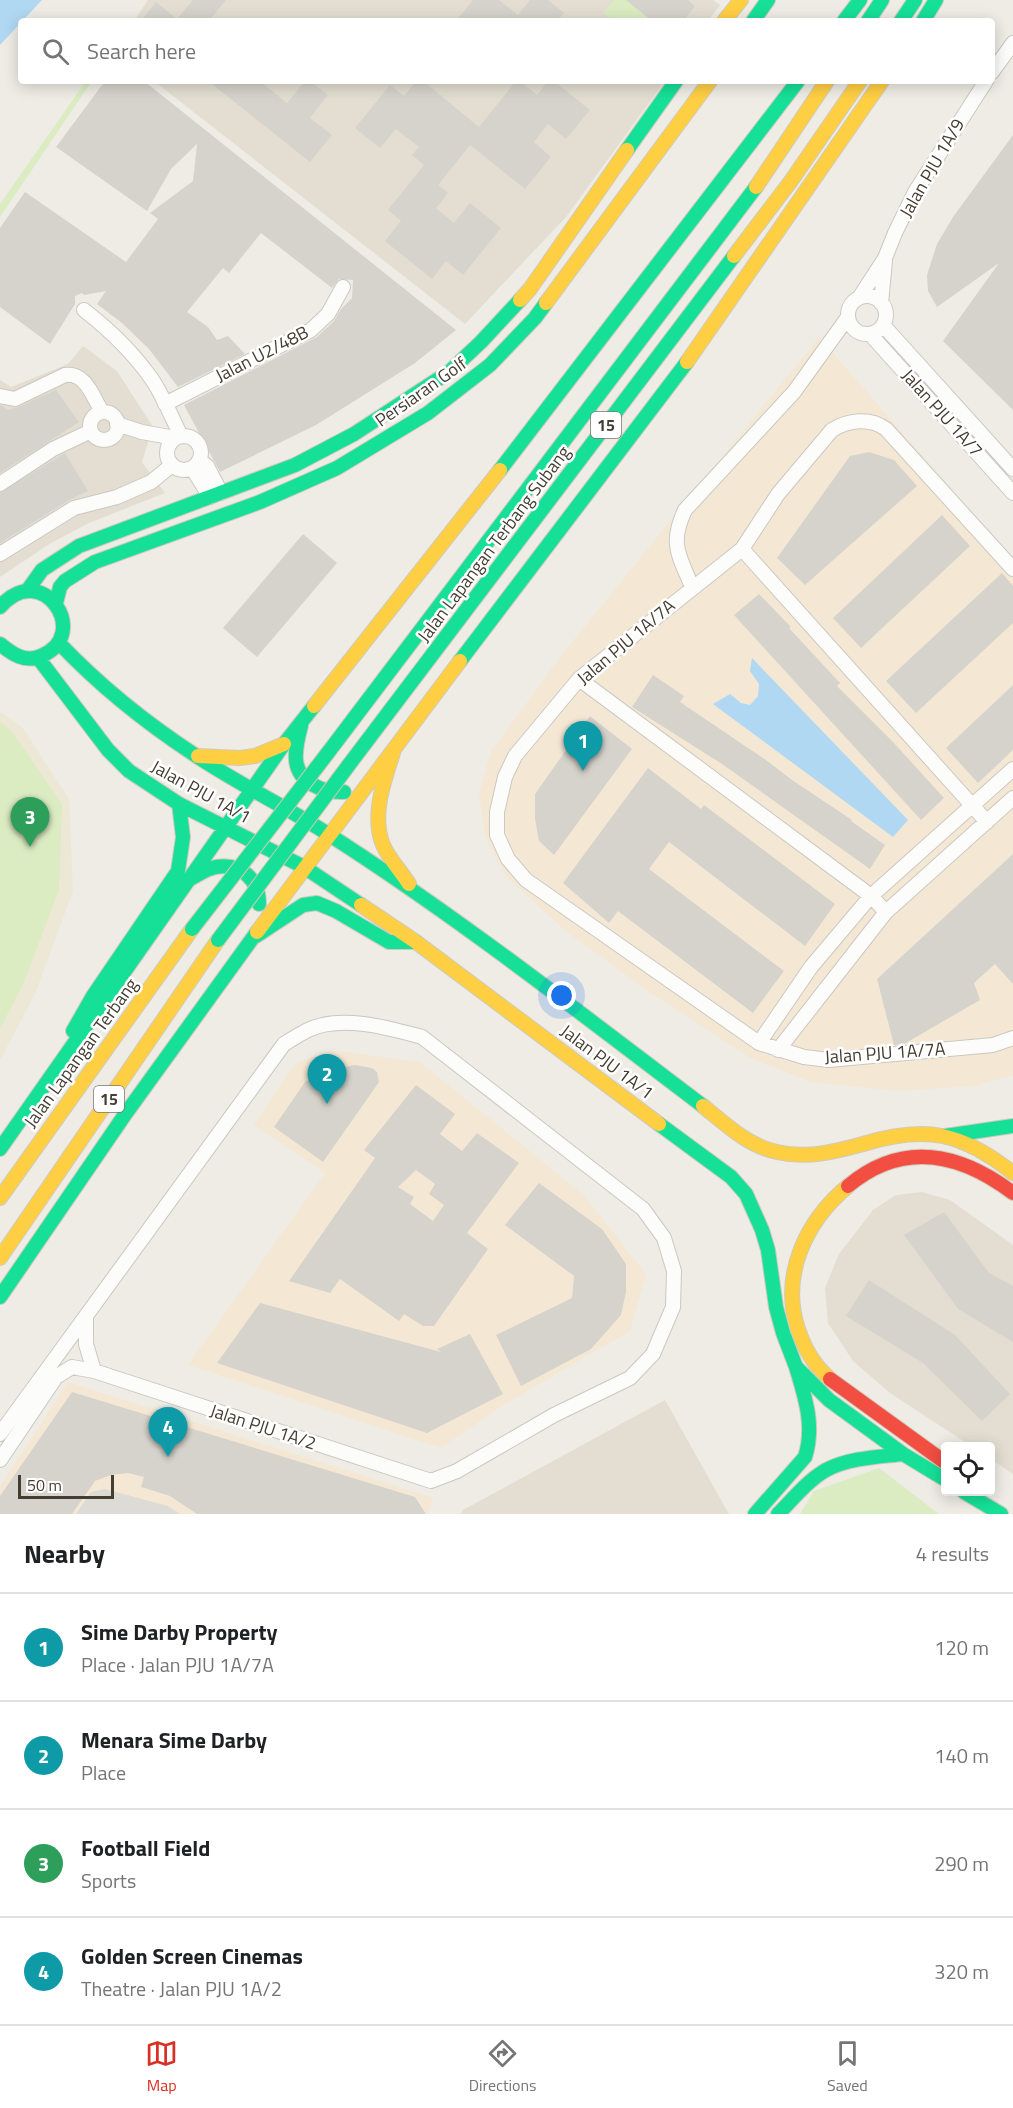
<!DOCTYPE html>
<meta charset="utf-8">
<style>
:root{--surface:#fff;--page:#f6f6f6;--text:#202124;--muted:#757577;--line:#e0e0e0;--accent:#d93025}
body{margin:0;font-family:"Titillium Web",sans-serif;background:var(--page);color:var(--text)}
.controls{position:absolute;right:18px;bottom:18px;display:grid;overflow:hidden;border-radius:6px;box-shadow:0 3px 15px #0003}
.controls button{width:54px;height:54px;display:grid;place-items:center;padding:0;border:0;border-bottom:2px solid var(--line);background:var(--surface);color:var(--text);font:30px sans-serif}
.scale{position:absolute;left:18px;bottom:15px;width:96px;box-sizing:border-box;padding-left:6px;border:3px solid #443d31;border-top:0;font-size:16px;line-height:21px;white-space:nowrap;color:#443d31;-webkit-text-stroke:4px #fff;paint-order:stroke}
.you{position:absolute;left:562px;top:996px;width:21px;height:21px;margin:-15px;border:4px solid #fff;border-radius:50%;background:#1a73e8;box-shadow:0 0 0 9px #1a73e833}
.badge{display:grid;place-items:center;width:39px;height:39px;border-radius:50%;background:var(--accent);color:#fff;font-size:20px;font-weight:700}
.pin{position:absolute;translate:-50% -50px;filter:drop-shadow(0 2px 3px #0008)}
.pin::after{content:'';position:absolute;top:32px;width:21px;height:18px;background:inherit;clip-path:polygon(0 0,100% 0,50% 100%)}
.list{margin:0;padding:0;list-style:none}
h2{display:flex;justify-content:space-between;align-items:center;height:78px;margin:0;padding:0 24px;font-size:26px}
h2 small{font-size:20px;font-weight:400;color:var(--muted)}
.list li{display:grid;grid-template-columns:39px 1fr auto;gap:18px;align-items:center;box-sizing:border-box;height:108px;padding:0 24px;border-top:2px solid var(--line)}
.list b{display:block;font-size:22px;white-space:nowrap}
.list p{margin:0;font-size:20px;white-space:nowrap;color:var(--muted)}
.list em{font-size:20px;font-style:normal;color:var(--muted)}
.icon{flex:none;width:33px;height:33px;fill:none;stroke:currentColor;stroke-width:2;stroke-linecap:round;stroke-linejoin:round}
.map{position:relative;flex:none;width:1013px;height:1514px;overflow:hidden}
.search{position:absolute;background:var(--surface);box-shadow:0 3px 15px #0003;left:18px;right:18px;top:18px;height:66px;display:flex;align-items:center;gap:15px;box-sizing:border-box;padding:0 21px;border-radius:6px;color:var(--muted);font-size:22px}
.sheet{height:510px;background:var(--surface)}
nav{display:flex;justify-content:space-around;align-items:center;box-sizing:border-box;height:84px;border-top:2px solid var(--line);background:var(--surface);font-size:16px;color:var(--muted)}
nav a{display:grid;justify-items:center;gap:3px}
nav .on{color:var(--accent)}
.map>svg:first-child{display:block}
</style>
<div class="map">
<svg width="1013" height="1514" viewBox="0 0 1013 1514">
<rect width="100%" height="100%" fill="#eeece5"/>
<!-- residential -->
<path fill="#e3ded1" d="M148 0H713L720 5 708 21H134Z
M154 81H665L566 217 465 324Z
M83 346 117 371 153 427 142 462 165 493 89 523 51 543 0 577V380L11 387 68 364Z
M922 1192 950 1200 1013 1245V1474L991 1459 990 1446H971L890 1393 853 1361 828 1323 825 1288 839 1254 873 1210 896 1195Z
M665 1400 729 1514H461L463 1510Z"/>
<!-- commercial -->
<path fill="#f4e8d5" d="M819 337 1013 560V1075L973 1086 898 1091 811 1082 750 1058 649 992 563 929 505 875 485 836 479 793 491 751 564 652Z
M332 1050 420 1062 584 1195 646 1274 630 1331 505 1404 441 1448 188 1365 325 1173 254 1125 294 1064Z
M68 1382 433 1498 428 1514H0V1486Z"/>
<!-- education -->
<path fill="#ede7d6" d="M0 712 22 727 69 799 73 891 35 994 0 1060Z"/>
<!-- green -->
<path fill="#dbecc2" d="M614 0H626L652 21H613L603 13Z
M86 81H92L0 217V204Z
M0 722 10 729 62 804 59 890 24 982 0 1029Z
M879 1468 939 1514H800L814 1491Z"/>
<!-- parking -->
<path fill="#dddbd5" d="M105 1489 168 1506 180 1514H76L91 1492Z"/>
<!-- water -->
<path fill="#b0d8f2" d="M0 0H42L0 45Z
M752 658 908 820 893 837 713 704 730 694 741 703 750 705 758 696 759 684 750 671Z"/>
<!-- building -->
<path fill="#d6d3cc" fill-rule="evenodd" d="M193 0H226L209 21H141L156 2 177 19Z
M473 0H499L518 15 530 0H548L564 13 557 21H456Z
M626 0H688L695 6 683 21H652Z
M105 81H144L456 330 415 363 316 425 220 472 184 405 317 337 334 321 341 309 352 298 353 280 339 279 332 288 261 233 229 273 223 268 187 312 208 327 217 340 228 336 245 354 178 387 149 349 122 323 97 304 106 291 84 295 82 293 75 296V304L50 344 0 307V228L25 192 126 262 158 219 150 213 193 181 197 144 171 169 147 211 56 147Z
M208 81H260L287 103 305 81H310L328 95 310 118 332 135 310 162Z
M416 81H423L479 127 516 81H520L537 95 548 81H554L590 110 566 139 548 124 534 142 551 157 525 189 470 145 438 185 448 193 436 208 454 223 470 203 501 228 463 275 446 261 432 279 385 241 401 221 388 210 424 165 412 155 419 147 396 129 380 148 355 128 390 85 404 96Z
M1013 135V410L943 341 999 263 937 307 928 291 927 275 937 244 953 217Z
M56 390 79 422 0 473V405L8 410 18 407Z
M869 452 894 460 917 486 805 585 777 558 850 456Z
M65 453 88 491 69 500 0 543V493Z
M942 515 970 546 861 648 833 618Z
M303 534 337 563 257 657 223 628Z
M1002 573 1013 586V623L916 713 886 681Z
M759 594 791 627 789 628 840 683 837 686 893 742 944 798 921 820 734 615Z
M653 675 684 696 680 702 766 760 792 780 852 820 851 821 885 845 870 869 722 764 632 707Z
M1013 685V750L978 783 946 748Z
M590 716 632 749 554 855 539 841 535 819V794Z
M648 768 701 809 704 805 835 904 805 946 669 842 649 869 784 971 753 1013 618 911 609 923 563 883Z
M1013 854V984L995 964 974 983 980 1000 904 1044 894 1045 877 979Z
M355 1065 372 1068 377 1072 379 1082 323 1162 274 1127 305 1082 328 1070Z
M416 1085 455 1114 440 1134 462 1151 477 1133 519 1163 467 1233 488 1249 434 1326H423L404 1314 399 1321 340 1279 330 1293 289 1281 375 1158 364 1150ZM416 1170 435 1184 429 1194 444 1205 433 1221 410 1204 414 1197 398 1187Z
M539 1183 602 1229 626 1264V1292L621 1315 591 1349 521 1386 496 1335 572 1298 574 1276 505 1225Z
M944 1212 989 1273 1013 1286V1342L958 1309 904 1235Z
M869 1280 955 1335 1010 1394 982 1421 923 1363 846 1316Z
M260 1303 441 1352 437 1349 470 1334 503 1394 427 1433 217 1363Z
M72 1392 415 1497 426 1514H197L170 1496 141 1487 144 1477 128 1473 111 1475 95 1481 72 1514H0V1496Z"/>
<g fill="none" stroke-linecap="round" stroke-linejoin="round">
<defs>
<path id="street" d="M992 72 1013 43
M848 315a19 19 0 1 1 38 0a19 19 0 1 1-38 0Z
M859 298 885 258 895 233 915 192 986 81
M881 303 885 261
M84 310C111 331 134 353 153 381 164 398 172 418 181 436
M883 325 1013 469
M870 334 1013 493
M0 396 15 399 65 375C86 372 93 397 102 412
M165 404 311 330 328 314 343 287
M90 426a14 14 0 1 1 28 0a14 14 0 1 1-28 0Z
M117 424 142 432 175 438
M167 453a17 17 0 1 1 34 0a17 17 0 1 1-34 0Z
M199 460 207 466 221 493
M192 468 210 497
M0 484 53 449 91 431
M742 549 987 822
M0 554 74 508 117 497 151 482 172 465
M1013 569 886 429C870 417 848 420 832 430L778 494 742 549 579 679 515 756 505 777 497 812V835L508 859 526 880 759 1043 804 1057 829 1060 993 1045 1013 1038
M692 587C679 555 669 544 685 510L794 392 848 317
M579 679 871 896 886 912
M759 1043 811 967 871 896 1013 769
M778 1050 886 912 1013 798
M86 1318V1344L94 1371
M0 1434 284 1044C292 1039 300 1034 308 1030 341 1014 389 1028 422 1037L643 1209 664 1238 674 1271 673 1307 653 1354 630 1378 554 1415 457 1471 431 1481 94 1371 72 1367 56 1377 0 1460"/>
<path id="fast" d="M753 21 768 0
M844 21 860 0
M868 21 882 0
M901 21 915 0
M923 21 936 0
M627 150 676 81
M500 470 798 81
M27 591 42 570 79 546 295 465 354 434 449 372 481 342 520 300
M56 603 60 587 65 581 95 562 260 502 337 468 428 413 490 365 535 318 546 303
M0 607C42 558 93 635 41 656 25 663 12 654 0 644
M59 643C100 686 146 723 195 755 238 784 285 806 328 834 458 917 580 1013 703 1106
M39 659 108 750 129 771 179 804 304 867 361 905
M460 661 687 362
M301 726C298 737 295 749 296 760 298 783 324 793 344 792
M327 754 756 187
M348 766 734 256
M190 879C198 875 207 868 216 867 241 863 259 879 259 904
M256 936 303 905 317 903 336 911 389 942H416
M73 1031 93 996 178 871 183 837 179 804
M659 1124 731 1177 746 1194 762 1230 768 1250 776 1307 783 1333 796 1367 829 1400 903 1454 946 1480
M945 1136 1013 1126
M0 1149 284 744 314 706
M0 1297 124 1116 257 932
M964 1492 1001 1514
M755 1514 805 1457C815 1426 805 1397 796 1367
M778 1514C793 1499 807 1481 826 1470 849 1458 877 1457 903 1454"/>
<path id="slow" d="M724 21 741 0
M756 187 827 81
M734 256 791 181 860 81
M520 300 530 289 627 150
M546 303 710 81
M687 362 882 81
M314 706 500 470
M393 753C384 781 371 816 383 845 389 859 401 871 409 884
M198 756 240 758 255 756 284 744
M361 905 416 942 659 1124
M257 932 460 661
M703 1106C725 1124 748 1146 777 1152 807 1159 834 1152 863 1144 926 1125 961 1132 1013 1173
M0 1198 192 929
M0 1258 218 940
M830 1379C814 1365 805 1350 798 1329 780 1275 806 1221 848 1186"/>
<path id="jam" d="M848 1186C903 1140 960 1153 1013 1193
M830 1379 946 1463"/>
</defs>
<!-- street casing -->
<use href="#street" stroke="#cac8c1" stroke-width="16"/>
<!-- fast casing -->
<use href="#fast" stroke="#cfcabc" stroke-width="16"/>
<!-- slow casing -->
<use href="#slow" stroke="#cfcabc" stroke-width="16"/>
<!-- jam casing -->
<use href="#jam" stroke="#cfcabc" stroke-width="16"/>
<!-- street -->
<use href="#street" stroke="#fcfcfb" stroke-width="14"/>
<!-- fast -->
<use href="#fast" stroke="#16e098" stroke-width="14"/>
<!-- slow -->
<use href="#slow" stroke="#ffcf43" stroke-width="14"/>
<!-- jam -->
<use href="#jam" stroke="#f24e42" stroke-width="14"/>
<defs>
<path id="fast-bridge" d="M192 929 327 754
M218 940 348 766"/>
</defs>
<!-- fast-bridge casing -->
<use href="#fast-bridge" stroke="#d2c8b0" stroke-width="16" stroke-linecap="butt"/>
<!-- fast-bridge -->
<use href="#fast-bridge" stroke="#16e098" stroke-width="14"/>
</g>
<g text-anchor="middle" stroke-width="5" stroke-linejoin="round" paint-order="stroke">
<!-- shield labels -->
<g fill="#fff" stroke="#7c776f" stroke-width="1.5">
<rect x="591" y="412" width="30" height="26" rx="4.5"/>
<rect x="94" y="1086" width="30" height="26" rx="4.5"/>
</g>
<g font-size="16" font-weight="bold" fill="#443d31">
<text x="606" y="431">15</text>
<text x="109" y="1105">15</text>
</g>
<!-- street labels -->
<g font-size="18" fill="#443d31" stroke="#fff">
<text transform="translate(932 168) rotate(-60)" y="6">Jalan PJU 1A/9</text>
<text transform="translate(262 354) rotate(-27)" y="6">Jalan U2/48B</text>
<text transform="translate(421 392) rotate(-35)" y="6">Persiaran Golf</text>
<text transform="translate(942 413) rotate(48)" y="6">Jalan PJU 1A/7</text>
<text transform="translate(494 544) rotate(-53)" y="6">Jalan Lapangan Terbang Subang</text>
<text transform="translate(626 642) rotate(-40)" y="6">Jalan PJU 1A/7A</text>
<text transform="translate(201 792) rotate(29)" y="6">Jalan PJU 1A/1</text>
<text transform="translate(81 1053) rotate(-54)" y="6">Jalan Lapangan Terbang</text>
<text transform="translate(885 1053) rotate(-4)" y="6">Jalan PJU 1A/7A</text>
<text transform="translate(607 1062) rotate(37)" y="6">Jalan PJU 1A/1</text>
<text transform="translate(263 1427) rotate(18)" y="6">Jalan PJU 1A/2</text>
</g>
</g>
</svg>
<div class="controls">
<button><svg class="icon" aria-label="locate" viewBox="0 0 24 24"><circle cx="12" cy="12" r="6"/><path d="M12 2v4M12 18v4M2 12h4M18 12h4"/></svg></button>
</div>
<div class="scale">50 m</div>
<div class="you"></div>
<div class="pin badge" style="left:583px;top:771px;background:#0f9aa8">1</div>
<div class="pin badge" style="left:327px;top:1104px;background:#0f9aa8">2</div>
<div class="pin badge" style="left:30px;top:847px;background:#2e9e5b">3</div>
<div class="pin badge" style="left:168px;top:1457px;background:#0f9aa8">4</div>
<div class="search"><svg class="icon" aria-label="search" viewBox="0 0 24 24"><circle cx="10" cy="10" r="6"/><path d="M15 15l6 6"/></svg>Search here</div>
</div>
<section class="sheet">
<h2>Nearby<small>4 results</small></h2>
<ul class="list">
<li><span class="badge" style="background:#0f9aa8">1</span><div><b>Sime Darby Property</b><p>Place · Jalan PJU 1A/7A</p></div><em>120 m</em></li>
<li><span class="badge" style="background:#0f9aa8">2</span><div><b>Menara Sime Darby</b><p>Place</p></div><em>140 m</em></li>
<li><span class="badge" style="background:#2e9e5b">3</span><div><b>Football Field</b><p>Sports</p></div><em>290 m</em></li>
<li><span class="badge" style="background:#0f9aa8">4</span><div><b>Golden Screen Cinemas</b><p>Theatre · Jalan PJU 1A/2</p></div><em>320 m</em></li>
</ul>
</section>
<nav>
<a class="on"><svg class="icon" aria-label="map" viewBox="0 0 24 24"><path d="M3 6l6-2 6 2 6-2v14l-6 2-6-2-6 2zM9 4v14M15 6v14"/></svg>Map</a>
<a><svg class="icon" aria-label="directions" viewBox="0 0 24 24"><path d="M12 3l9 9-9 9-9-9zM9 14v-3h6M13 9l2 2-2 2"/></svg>Directions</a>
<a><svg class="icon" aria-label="saved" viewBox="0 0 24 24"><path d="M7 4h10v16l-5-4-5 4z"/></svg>Saved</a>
</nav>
